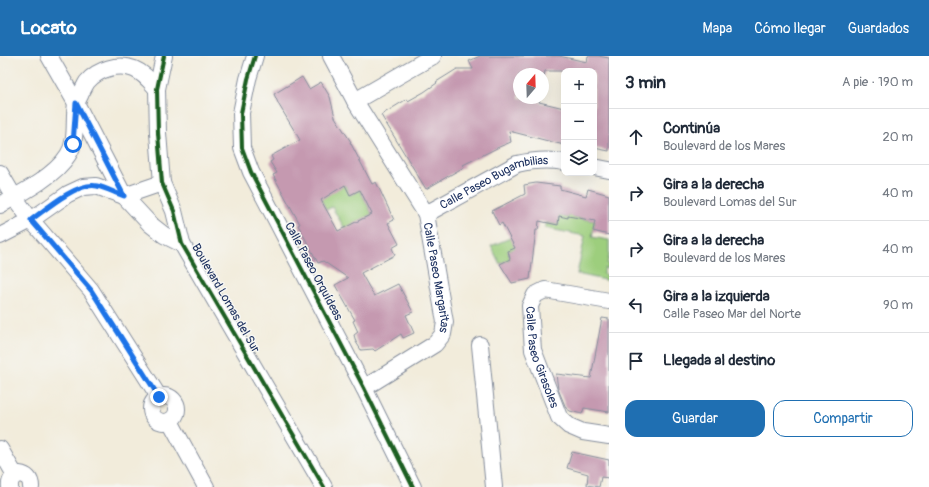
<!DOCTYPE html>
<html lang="es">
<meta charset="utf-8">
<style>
:root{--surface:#fff;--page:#f2f2f3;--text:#1f2937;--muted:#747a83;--line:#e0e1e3;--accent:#1f6fb2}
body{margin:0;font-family:Pangolin,sans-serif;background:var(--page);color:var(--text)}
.controls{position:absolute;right:12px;top:12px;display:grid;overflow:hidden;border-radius:8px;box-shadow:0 4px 16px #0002}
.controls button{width:36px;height:36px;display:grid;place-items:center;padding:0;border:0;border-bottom:1px solid var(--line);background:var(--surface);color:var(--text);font:20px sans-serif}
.compass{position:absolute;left:513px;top:12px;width:36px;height:36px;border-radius:50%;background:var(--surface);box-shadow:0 4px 16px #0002;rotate:19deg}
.stop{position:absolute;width:12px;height:12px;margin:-9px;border:3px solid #1a73e8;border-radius:50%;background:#fff}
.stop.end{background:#1a73e8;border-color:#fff;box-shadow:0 1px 4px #0008}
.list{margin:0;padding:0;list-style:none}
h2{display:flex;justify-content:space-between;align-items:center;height:52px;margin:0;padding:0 16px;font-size:17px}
h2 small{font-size:13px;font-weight:400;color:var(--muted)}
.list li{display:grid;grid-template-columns:26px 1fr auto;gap:12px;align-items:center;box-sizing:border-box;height:56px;padding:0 16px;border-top:1px solid var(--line)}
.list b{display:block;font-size:15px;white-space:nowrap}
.list p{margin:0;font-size:13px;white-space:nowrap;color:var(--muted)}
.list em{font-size:13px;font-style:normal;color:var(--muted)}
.actions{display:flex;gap:8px;padding:12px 16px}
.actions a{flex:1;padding:9px 0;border:1px solid var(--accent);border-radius:12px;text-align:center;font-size:14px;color:var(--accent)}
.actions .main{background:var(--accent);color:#fff}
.icon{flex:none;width:22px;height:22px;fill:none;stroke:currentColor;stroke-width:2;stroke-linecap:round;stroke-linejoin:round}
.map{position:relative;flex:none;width:609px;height:431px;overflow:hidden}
header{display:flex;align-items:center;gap:24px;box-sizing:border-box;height:56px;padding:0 20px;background:var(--accent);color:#fff}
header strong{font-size:19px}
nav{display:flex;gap:22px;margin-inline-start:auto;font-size:14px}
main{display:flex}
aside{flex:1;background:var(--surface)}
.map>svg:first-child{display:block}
</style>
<header>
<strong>Locato</strong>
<nav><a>Mapa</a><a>Cómo llegar</a><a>Guardados</a></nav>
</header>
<main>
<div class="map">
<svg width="609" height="431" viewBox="0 0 609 431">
<rect width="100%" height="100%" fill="#f6f6f2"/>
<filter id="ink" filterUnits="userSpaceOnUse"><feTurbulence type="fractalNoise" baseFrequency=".025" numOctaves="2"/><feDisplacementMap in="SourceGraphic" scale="8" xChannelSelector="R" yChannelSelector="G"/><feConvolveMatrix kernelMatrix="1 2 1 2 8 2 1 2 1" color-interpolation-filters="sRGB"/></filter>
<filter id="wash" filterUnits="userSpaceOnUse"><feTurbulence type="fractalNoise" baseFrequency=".012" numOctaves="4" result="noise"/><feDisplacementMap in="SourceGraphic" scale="16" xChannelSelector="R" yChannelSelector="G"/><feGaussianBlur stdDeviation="0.9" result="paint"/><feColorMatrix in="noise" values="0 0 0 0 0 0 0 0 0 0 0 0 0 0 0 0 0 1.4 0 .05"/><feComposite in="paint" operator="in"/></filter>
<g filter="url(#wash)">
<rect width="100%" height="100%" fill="#f2ecdb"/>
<!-- green -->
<path fill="#9dce7d" stroke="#5c7e6e" d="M345 129 350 139 360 134 372 158 345 173 332 151 326 154 320 141Z
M571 146 572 161 595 165 592 181 609 184V199L607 208 609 209V213L605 212 603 218 609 220V225L577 218 585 180 545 172V167L558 169 559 160 568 162Z
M515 180 517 192 508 195 510 203 500 208 491 190Z"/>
<g id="blocks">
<!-- building -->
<path fill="#c599b0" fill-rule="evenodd" d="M480 0H559L587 6 588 0H598L609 2V95L594 92V15H545L543 25V18H519V42H540L539 46 564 52V89L509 75 511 86 499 91 463 109 464 111 426 133 381 59 407 43 408 45 424 36 437 27 436 26 457 13H473L469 5Z
M302 21 309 33 321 26 330 41 335 61 351 86H350L372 128 376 126 394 164 388 167 399 188 392 192 395 199 361 217 374 240 398 228 413 256 406 259 414 277 403 282 401 278 375 295 373 293 361 294 356 286 354 279 358 276 353 265 355 264 335 229 348 222 323 205 318 207 298 169 300 168 273 119 277 117 270 106 273 104 271 100 300 84 279 49 274 38ZM345 129 350 139 360 134 372 158 338 175 321 144Z
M536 127 560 130V133L586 140 588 133 609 139V179L593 175 595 165 568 160V162L559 160 558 169 539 165 538 174H536L530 223 512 227 500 208 510 203 508 195 515 192 502 167 499 169 492 155 525 138 524 129Z
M602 262 609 263V356L584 352 582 358 570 355 566 352 558 333 556 318 591 322Z
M572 396 609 404V422L601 421 599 431 587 429 588 418 567 412Z"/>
</g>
</g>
<g filter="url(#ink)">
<use href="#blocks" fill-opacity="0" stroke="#868e9c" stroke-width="1"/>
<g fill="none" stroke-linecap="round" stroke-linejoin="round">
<defs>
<g id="street">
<path d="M49 0 76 47 124 140 150 168 164 179 182 188"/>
<path d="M164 0 157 33 158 77 162 127 174 155 182 188 324 431"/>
<path d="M255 0 248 23 241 57 242 92 251 116 364 332 413 431"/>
<path id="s1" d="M331 0 355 45 426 158 445 266 443 278 435 288 364 332"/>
<path d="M355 45 433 0"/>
<path d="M594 111 609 114"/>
<path d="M0 117 14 141 31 164 91 234 159 341"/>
<path d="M0 149C22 137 55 120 68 99 78 84 73 64 76 48 77 44 80 41 81 37 83 34 85 29 87 26 98 13 118 7 134 13 144 17 150 25 157 33"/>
<path id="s2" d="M426 158 517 108C534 104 547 103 564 106"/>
<path d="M0 180 31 164 68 138 83 131 96 130 124 140 162 127"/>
<path id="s3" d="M609 245 545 234 535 239 530 250 533 294 559 361 569 370 583 376 609 380"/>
<path d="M480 289 494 431"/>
<circle cx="164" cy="353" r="13"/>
<path d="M170 365 206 431"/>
<path d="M0 393 15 419"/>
<path d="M10 431C9 424 13 420 19 418 27 419 31 423 31 431"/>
</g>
</defs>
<!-- street casing -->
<use href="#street" stroke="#868e9c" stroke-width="18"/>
<!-- street -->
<use href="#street" stroke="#fff" stroke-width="16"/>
<defs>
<path id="cycleway" d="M164 0 157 33 158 77 162 127 174 155 182 188 324 431
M255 0 248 23 241 57 242 92 251 116 364 332 413 431"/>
</defs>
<!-- cycleway casing -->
<use href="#cycleway" stroke="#f6f6f2" stroke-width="6"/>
<!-- cycleway -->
<use href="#cycleway" stroke="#1b5e20" stroke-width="4"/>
</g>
</g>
<g fill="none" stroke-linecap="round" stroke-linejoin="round" filter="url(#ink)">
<!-- route -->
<path stroke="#1a73e8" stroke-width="5" d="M73 88 76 47 124 140C115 137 106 132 97 130 77 126 46 153 31 164L91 234 159 341"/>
</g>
<g text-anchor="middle" stroke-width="3" stroke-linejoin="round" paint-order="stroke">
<!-- street labels -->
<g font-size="12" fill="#1b2f5e" stroke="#f6f6f2">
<text dy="4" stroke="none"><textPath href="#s2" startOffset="76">Calle Paseo Bugambilias</textPath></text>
<text transform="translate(314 215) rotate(62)" y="4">Calle Paseo Orquídeas</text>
<text dy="4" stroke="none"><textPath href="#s1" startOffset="249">Calle Paseo Margaritas</textPath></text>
<text transform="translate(226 242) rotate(60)" y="4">Boulevard Lomas del Sur</text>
<text dy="4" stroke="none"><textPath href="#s3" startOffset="141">Calle Paseo Girasoles</textPath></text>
</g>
</g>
</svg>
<div class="controls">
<button>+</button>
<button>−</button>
<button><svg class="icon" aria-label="layers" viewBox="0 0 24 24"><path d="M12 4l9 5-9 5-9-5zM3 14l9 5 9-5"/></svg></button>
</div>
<svg class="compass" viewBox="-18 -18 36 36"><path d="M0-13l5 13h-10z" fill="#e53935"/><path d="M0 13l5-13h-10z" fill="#747a83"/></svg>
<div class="stop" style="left:73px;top:88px"></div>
<div class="stop end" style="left:159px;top:341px"></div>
</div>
<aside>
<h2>3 min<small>A pie · 190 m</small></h2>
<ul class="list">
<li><svg class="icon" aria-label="ahead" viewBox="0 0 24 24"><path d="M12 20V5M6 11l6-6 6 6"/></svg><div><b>Continúa</b><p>Boulevard de los Mares</p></div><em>20 m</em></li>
<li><svg class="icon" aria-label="right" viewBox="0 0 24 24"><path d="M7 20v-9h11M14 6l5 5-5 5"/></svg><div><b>Gira a la derecha</b><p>Boulevard Lomas del Sur</p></div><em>40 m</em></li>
<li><svg class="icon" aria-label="right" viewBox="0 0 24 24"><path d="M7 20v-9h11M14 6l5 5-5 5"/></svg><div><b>Gira a la derecha</b><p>Boulevard de los Mares</p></div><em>40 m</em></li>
<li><svg class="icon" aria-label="left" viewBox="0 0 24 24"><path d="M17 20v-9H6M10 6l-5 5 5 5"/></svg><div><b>Gira a la izquierda</b><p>Calle Paseo Mar del Norte</p></div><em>90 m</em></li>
<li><svg class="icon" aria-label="arrive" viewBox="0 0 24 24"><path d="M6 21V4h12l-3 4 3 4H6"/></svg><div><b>Llegada al destino</b></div></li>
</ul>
<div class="actions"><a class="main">Guardar</a><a>Compartir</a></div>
</aside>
</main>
